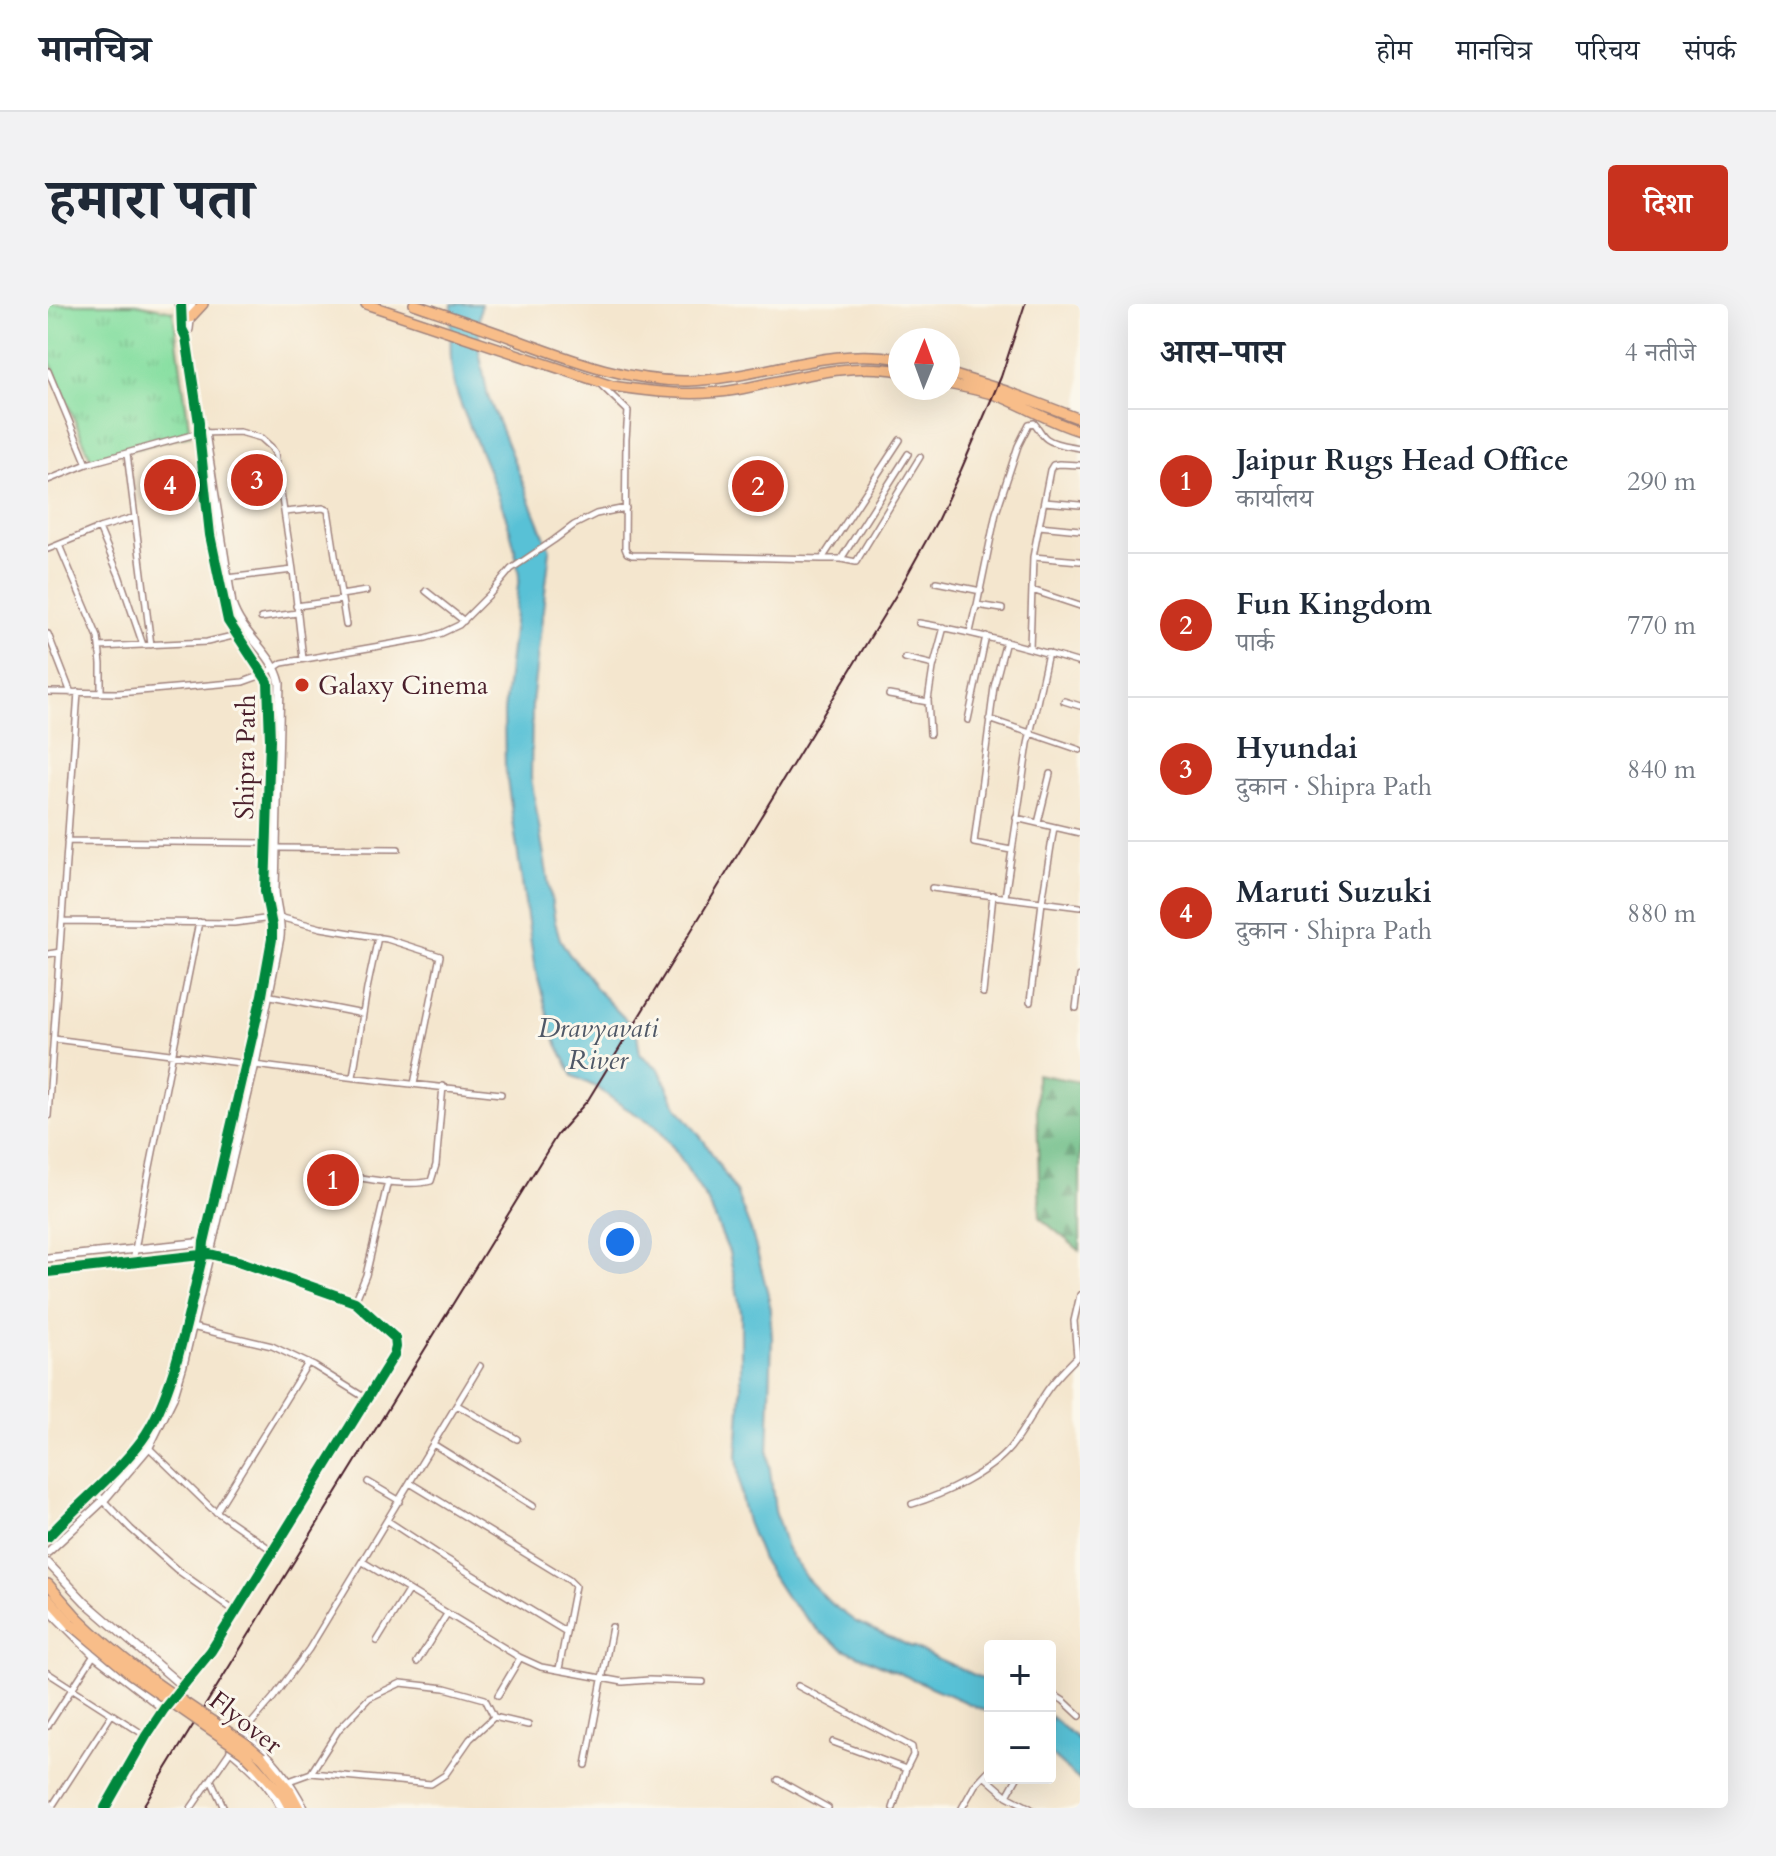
<!DOCTYPE html>
<html lang="hi">
<meta charset="utf-8">
<style>
:root{--surface:#fff;--page:#f2f2f3;--text:#1f2937;--muted:#747a83;--line:#e0e1e3;--accent:#c8321e}
body{margin:0;font-family:Cardo,"Noto Serif Devanagari",serif;background:var(--page);color:var(--text)}
.controls{position:absolute;right:24px;bottom:24px;display:grid;overflow:hidden;border-radius:8px;box-shadow:0 8px 32px #0002}
.controls button{width:72px;height:72px;display:grid;place-items:center;padding:0;border:0;border-bottom:2px solid var(--line);background:var(--surface);color:var(--text);font:40px sans-serif}
.compass{position:absolute;left:840px;top:24px;width:72px;height:72px;border-radius:50%;background:var(--surface);box-shadow:0 8px 32px #0002;rotate:1deg}
.you{position:absolute;left:572px;top:938px;width:28px;height:28px;margin:-20px;border:6px solid #fff;border-radius:50%;background:#1a73e8;box-shadow:0 0 0 12px #1a73e833}
.badge{display:grid;place-items:center;width:52px;height:52px;border-radius:50%;background:var(--accent);color:#fff;font-size:26px;font-weight:700}
.pin{position:absolute;translate:-50% -50%;border:4px solid #fff;box-shadow:0 2px 8px #0006}
.list{margin:0;padding:0;list-style:none}
h2{display:flex;justify-content:space-between;align-items:center;height:104px;margin:0;padding:0 32px;font-size:34px}
h2 small{font-size:26px;font-weight:400;color:var(--muted)}
.list li{display:grid;grid-template-columns:52px 1fr auto;gap:24px;align-items:center;box-sizing:border-box;height:144px;padding:0 32px;border-top:2px solid var(--line)}
.list b{display:block;font-size:30px;white-space:nowrap}
.list p{margin:0;font-size:26px;white-space:nowrap;color:var(--muted)}
.list em{font-size:26px;font-style:normal;color:var(--muted)}
.map{position:relative;flex:none;width:1032px;height:1504px;overflow:hidden;border-radius:8px}
header{display:flex;align-items:center;gap:48px;box-sizing:border-box;height:112px;padding:0 40px;background:var(--surface);border-bottom:2px solid var(--line)}
header strong{font-size:38px}
nav{display:flex;gap:44px;margin-inline-start:auto;font-size:28px}
.intro{display:flex;align-items:center;justify-content:space-between;box-sizing:border-box;height:192px;padding:0 48px}
h1{margin:0;font-size:56px}
.button{padding:20px 36px;border-radius:8px;background:var(--accent);color:#fff;font-size:28px;font-weight:700}
main{display:flex;gap:48px;padding:0 48px}
aside{flex:1;background:var(--surface);border-radius:8px;box-shadow:0 8px 32px #0002}
.map>svg:first-child{display:block}
</style>
<header>
<strong>मानचित्र</strong>
<nav><a>होम</a><a>मानचित्र</a><a>परिचय</a><a>संपर्क</a></nav>
</header>
<div class="intro"><h1>हमारा पता</h1><a class="button">दिशा</a></div>
<main>
<div class="map">
<svg width="1032" height="1504" viewBox="0 0 1032 1504">
<defs>
<pattern id="forest-firs" width="22" height="20" patternUnits="userSpaceOnUse" patternTransform="scale(2)"><rect width="22" height="20" fill="#6ebe88"/><path d="M5 1l3.5 6h-7zM16 11l3.5 6h-7z" fill="#5c9a6f"/></pattern>
<pattern id="park-tufts" width="24" height="20" patternUnits="userSpaceOnUse" patternTransform="scale(2)"><rect width="24" height="20" fill="#88dfa2"/><path d="M3 7l-1-3M5 7V3M7 7l1-3M15 17l-1-3M17 17v-4M19 17l1-3" fill="none" stroke="#77bf8c"/></pattern>
</defs>
<rect width="100%" height="100%" fill="#fbf7ec"/>
<filter id="ink" filterUnits="userSpaceOnUse"><feTurbulence type="fractalNoise" baseFrequency=".0125" numOctaves="2"/><feDisplacementMap in="SourceGraphic" scale="16" xChannelSelector="R" yChannelSelector="G"/><feConvolveMatrix kernelMatrix="1 2 1 2 8 2 1 2 1" color-interpolation-filters="sRGB"/></filter>
<filter id="wash" filterUnits="userSpaceOnUse"><feTurbulence type="fractalNoise" baseFrequency=".006" numOctaves="4" result="noise"/><feDisplacementMap in="SourceGraphic" scale="32" xChannelSelector="R" yChannelSelector="G"/><feGaussianBlur stdDeviation="1.8" result="paint"/><feColorMatrix in="noise" values="0 0 0 0 0 0 0 0 0 0 0 0 0 0 0 0 0 1.4 0 .05"/><feComposite in="paint" operator="in"/></filter>
<g filter="url(#wash)">
<rect width="100%" height="100%" fill="#f4e6ce"/>
<!-- forest -->
<path fill="url(#forest-firs)" stroke="#5c6e5a" stroke-width="2" d="M988 770 1032 778V947L992 914Z"/>
<!-- park -->
<path fill="url(#park-tufts)" stroke="#697f66" stroke-width="2" d="M0 0H88L125 7 142 131 43 155 0 53Z"/>
<!-- water -->
<path fill="#59c1d6" stroke="#527080" stroke-width="2" d="M404 0H433L431 16V47L440 93 502 246 484 399 483 474 507 618 512 635 521 650 540 672 548 685 585 723 589 729 592 750 611 765 629 803 656 837 688 888 704 929 721 994 724 1034 720 1150 727 1207 738 1243 758 1274 782 1299 808 1318 942 1378V1409L796 1345 772 1328 737 1292 715 1258 699 1218 693 1193 689 1152 693 1089V1008L681 948 660 898 628 847 607 821 576 803 548 783 525 772 506 734 486 660 457 462 456 408 471 272C466 223 445 178 426 132 418 114 409 94 405 74 401 50 403 24 404 0Z
M1002 1412 1032 1437V1477L1002 1450Z"/>
</g>
<g filter="url(#ink)">
<g fill="none" stroke-linecap="round" stroke-linejoin="round">
<defs>
<path id="minor" d="M0 67 39 160
M552 80 580 107 578 135 577 244 579 249 584 251 774 255 852 136
M79 150 103 341
M0 176 39 160 151 129 192 128 213 134 223 143 227 149 245 266 255 355
M996 198 1032 201
M237 208 275 204 280 206 294 296 248 302
M991 222 1032 226
M51 224 71 271 95 341
M11 241 50 333 53 360V388
M0 245 51 224 87 213
M985 253 1032 257
M775 255H793L860 150
M793 255 808 258 872 153
M171 275 245 266
M888 278 933 287
M984 286 1032 302
M378 287 416 317
M293 291 318 287
M294 296 298 321
M954 305 929 301 948 209 970 142 981 120 986 119C991 124 993 131 999 135 1007 141 1022 142 1032 144
M213 314 249 309
M871 319C926 328 979 343 1032 359
M922 328 927 306 929 301
M0 330 23 389
M958 337 946 383 926 539 963 546
M51 343 159 338 189 331
M982 344 985 253 1002 166 1005 161 1011 160 1032 161
M857 354 886 361
M0 388 70 389 195 378 217 370 234 359 378 334 394 329 411 321 442 290 463 265 506 236 526 221 548 210 578 204
M841 391 880 398
M1016 397 1032 402
M941 415 1032 446
M920 416 938 332
M882 430 880 396 885 364 896 323
M968 514 1032 529
M990 519 1002 470
M19 537 217 539
M226 544 350 545
M884 584 1032 603
M957 593 980 440 1000 349
M14 617 186 619 231 613 273 624 339 635 392 652 366 780
M0 650 12 648
M935 689 945 591
M218 691 315 710
M982 698 994 598 1006 523
M1028 704 1032 672
M6 735 300 773 453 790
M305 773 319 685 330 633
M0 812 30 388
M266 866C297 870 355 885 383 877L388 861 395 782
M85 958 97 888 151 618
M307 998 318 971 340 877
M144 1023 224 1042 266 1062 319 1095
M409 1101 469 1135
M93 1136 163 1204 225 1247
M385 1140 485 1202
M320 1178 352 1197
M362 1179 521 1276 527 1282 511 1365
M46 1187 83 1225 128 1265 188 1308
M864 1200C895 1191 941 1169 962 1144 974 1129 983 1112 993 1096 1002 1080 1016 1066 1029 1053L1026 1017 1032 991
M168 1208 260 1059
M340 1217 395 1253 517 1327
M315 1258 471 1353 493 1363 575 1378 601 1376 655 1378
M329 1337 360 1287
M369 1358 399 1310
M0 1369 98 1432
M750 1382 864 1443 865 1451 858 1465 845 1504
M1002 1388 1016 1397 1032 1412
M450 1391 472 1354
M446 1413 480 1421
M0 1422 46 1351
M195 1429 225 1394 261 1345 432 1062
M785 1438 858 1465
M538 1461 564 1323
M936 1472 959 1492 982 1504
M163 1476 176 1504
M730 1476 780 1504
M241 1477 263 1469 291 1425 321 1394 353 1379 397 1384 437 1395 446 1413 422 1435 397 1471 383 1480 263 1469
M959 1492 969 1474
M3 1504 64 1410
M143 1504 183 1446
M914 1504 927 1481 942 1465"/>
<path id="tertiary" d="M138 33 141 25 144 0
M0 954 157 938
M0 968 162 950 190 957 307 998 347 1034 348 1043 346 1051 190 1304 163 1347 116 1405 98 1432 57 1504
M0 1233C30 1200 67 1172 94 1136 127 1091 141 1004 155 950L156 938 214 691 224 635V622L217 587 222 436 220 378 180 317 162 231 151 129V119L138 33 134 25 133 0
M0 1248 56 1196 101 1143 125 1094 135 1061 207 760 232 633C234 617 227 601 227 585L232 379C225 348 194 332 184 300L157 129 152 121
M0 1259 37 1298 135 1383
M0 1305 46 1351 116 1405
M233 1504C222 1480 203 1463 183 1446L195 1429C223 1452 239 1472 256 1504"/>
<path id="primary" d="M131 0 133 2
M318 0 564 82C604 88 647 93 687 86 741 76 797 57 852 67
M366 0C398 11 431 22 464 34 521 55 579 78 640 77 711 75 781 41 852 55
M142 14 155 0
M900 69 958 87 1032 115
M900 80C919 84 938 87 956 94 982 105 1005 119 1032 127"/>
<path id="trunk" d="M0 1280 29 1313
M0 1294 24 1321
M214 1453 242 1487 251 1504
M206 1459 235 1492 242 1504"/>
</defs>
<!-- minor casing -->
<use href="#minor" stroke="#9f827c" stroke-width="8"/>
<!-- tertiary casing -->
<use href="#tertiary" stroke="#9f827c" stroke-width="10"/>
<!-- primary casing -->
<use href="#primary" stroke="#9f827c" stroke-width="12"/>
<!-- trunk casing -->
<use href="#trunk" stroke="#9f827c" stroke-width="12"/>
<!-- minor -->
<use href="#minor" stroke="#fff" stroke-width="5"/>
<!-- tertiary -->
<use href="#tertiary" stroke="#fff" stroke-width="7"/>
<!-- primary -->
<use href="#primary" stroke="#f8bd89" stroke-width="9"/>
<!-- trunk -->
<use href="#trunk" stroke="#f8bd89" stroke-width="9"/>
<!-- rail -->
<path stroke="#4a1f2b" stroke-width="2" d="M94 1504 509 831 540 796 848 291 889 217 913 166 953 73 977 0"/>
<defs>
<path id="trunk-bridge" d="M29 1313C79 1363 141 1401 200 1441L214 1453
M24 1321 81 1369 195 1448 206 1459"/>
</defs>
<!-- trunk-bridge casing -->
<use href="#trunk-bridge" stroke="#9f827c" stroke-width="12" stroke-linecap="butt"/>
<!-- trunk-bridge -->
<use href="#trunk-bridge" stroke="#f8bd89" stroke-width="9"/>
<defs>
<path id="cycleway" d="M0 968 162 950 190 957 307 998 347 1034 348 1043 346 1051 190 1304 163 1347 116 1405 98 1432 57 1504
M0 1233C30 1200 67 1172 94 1136 127 1091 141 1004 155 950L156 938 214 691 224 635V622L217 587 222 436 220 378 180 317 162 231 151 129V119L138 33 134 25 133 0"/>
</defs>
<!-- cycleway casing -->
<use href="#cycleway" stroke="#fbf7ec" stroke-width="15"/>
<!-- cycleway -->
<use href="#cycleway" stroke="#00873e" stroke-width="10"/>
</g>
</g>
<!-- markers -->
<circle fill="#c8321e" stroke="#fbf7ec" stroke-width="3" cx="254" cy="381" r="8"/>
<g text-anchor="middle" stroke-width="6" stroke-linejoin="round" paint-order="stroke">
<!-- poi labels -->
<g font-size="26" fill="#4a1f2b" stroke="#fbf7ec" text-anchor="start">
<text x="270" y="390">Galaxy Cinema</text>
</g>
<!-- street labels -->
<g font-size="26" fill="#4a1f2b" stroke="#fbf7ec">
<text transform="translate(197 453) rotate(-89)" y="9">Shipra Path</text>
<text transform="translate(198 1418) rotate(38)" y="9">Flyover</text>
</g>
<!-- water labels -->
<g font-size="28" font-style="italic" fill="#4f5867" stroke="#fbf7ec">
<text x="550" y="733">Dravyavati<tspan x="550" dy="32">River</tspan></text>
</g>
</g>
</svg>
<div class="controls">
<button>+</button>
<button>−</button>
</div>
<svg class="compass" viewBox="-18 -18 36 36"><path d="M0-13l5 13h-10z" fill="#e53935"/><path d="M0 13l5-13h-10z" fill="#747a83"/></svg>
<div class="you"></div>
<div class="pin badge" style="left:285px;top:876px">1</div>
<div class="pin badge" style="left:710px;top:182px">2</div>
<div class="pin badge" style="left:209px;top:176px">3</div>
<div class="pin badge" style="left:122px;top:181px">4</div>
</div>
<aside>
<h2>आस-पास<small>4 नतीजे</small></h2>
<ul class="list">
<li><span class="badge">1</span><div><b>Jaipur Rugs Head Office</b><p>कार्यालय</p></div><em>290 m</em></li>
<li><span class="badge">2</span><div><b>Fun Kingdom</b><p>पार्क</p></div><em>770 m</em></li>
<li><span class="badge">3</span><div><b>Hyundai</b><p>दुकान · Shipra Path</p></div><em>840 m</em></li>
<li><span class="badge">4</span><div><b>Maruti Suzuki</b><p>दुकान · Shipra Path</p></div><em>880 m</em></li>
</ul>
</aside>
</main>
